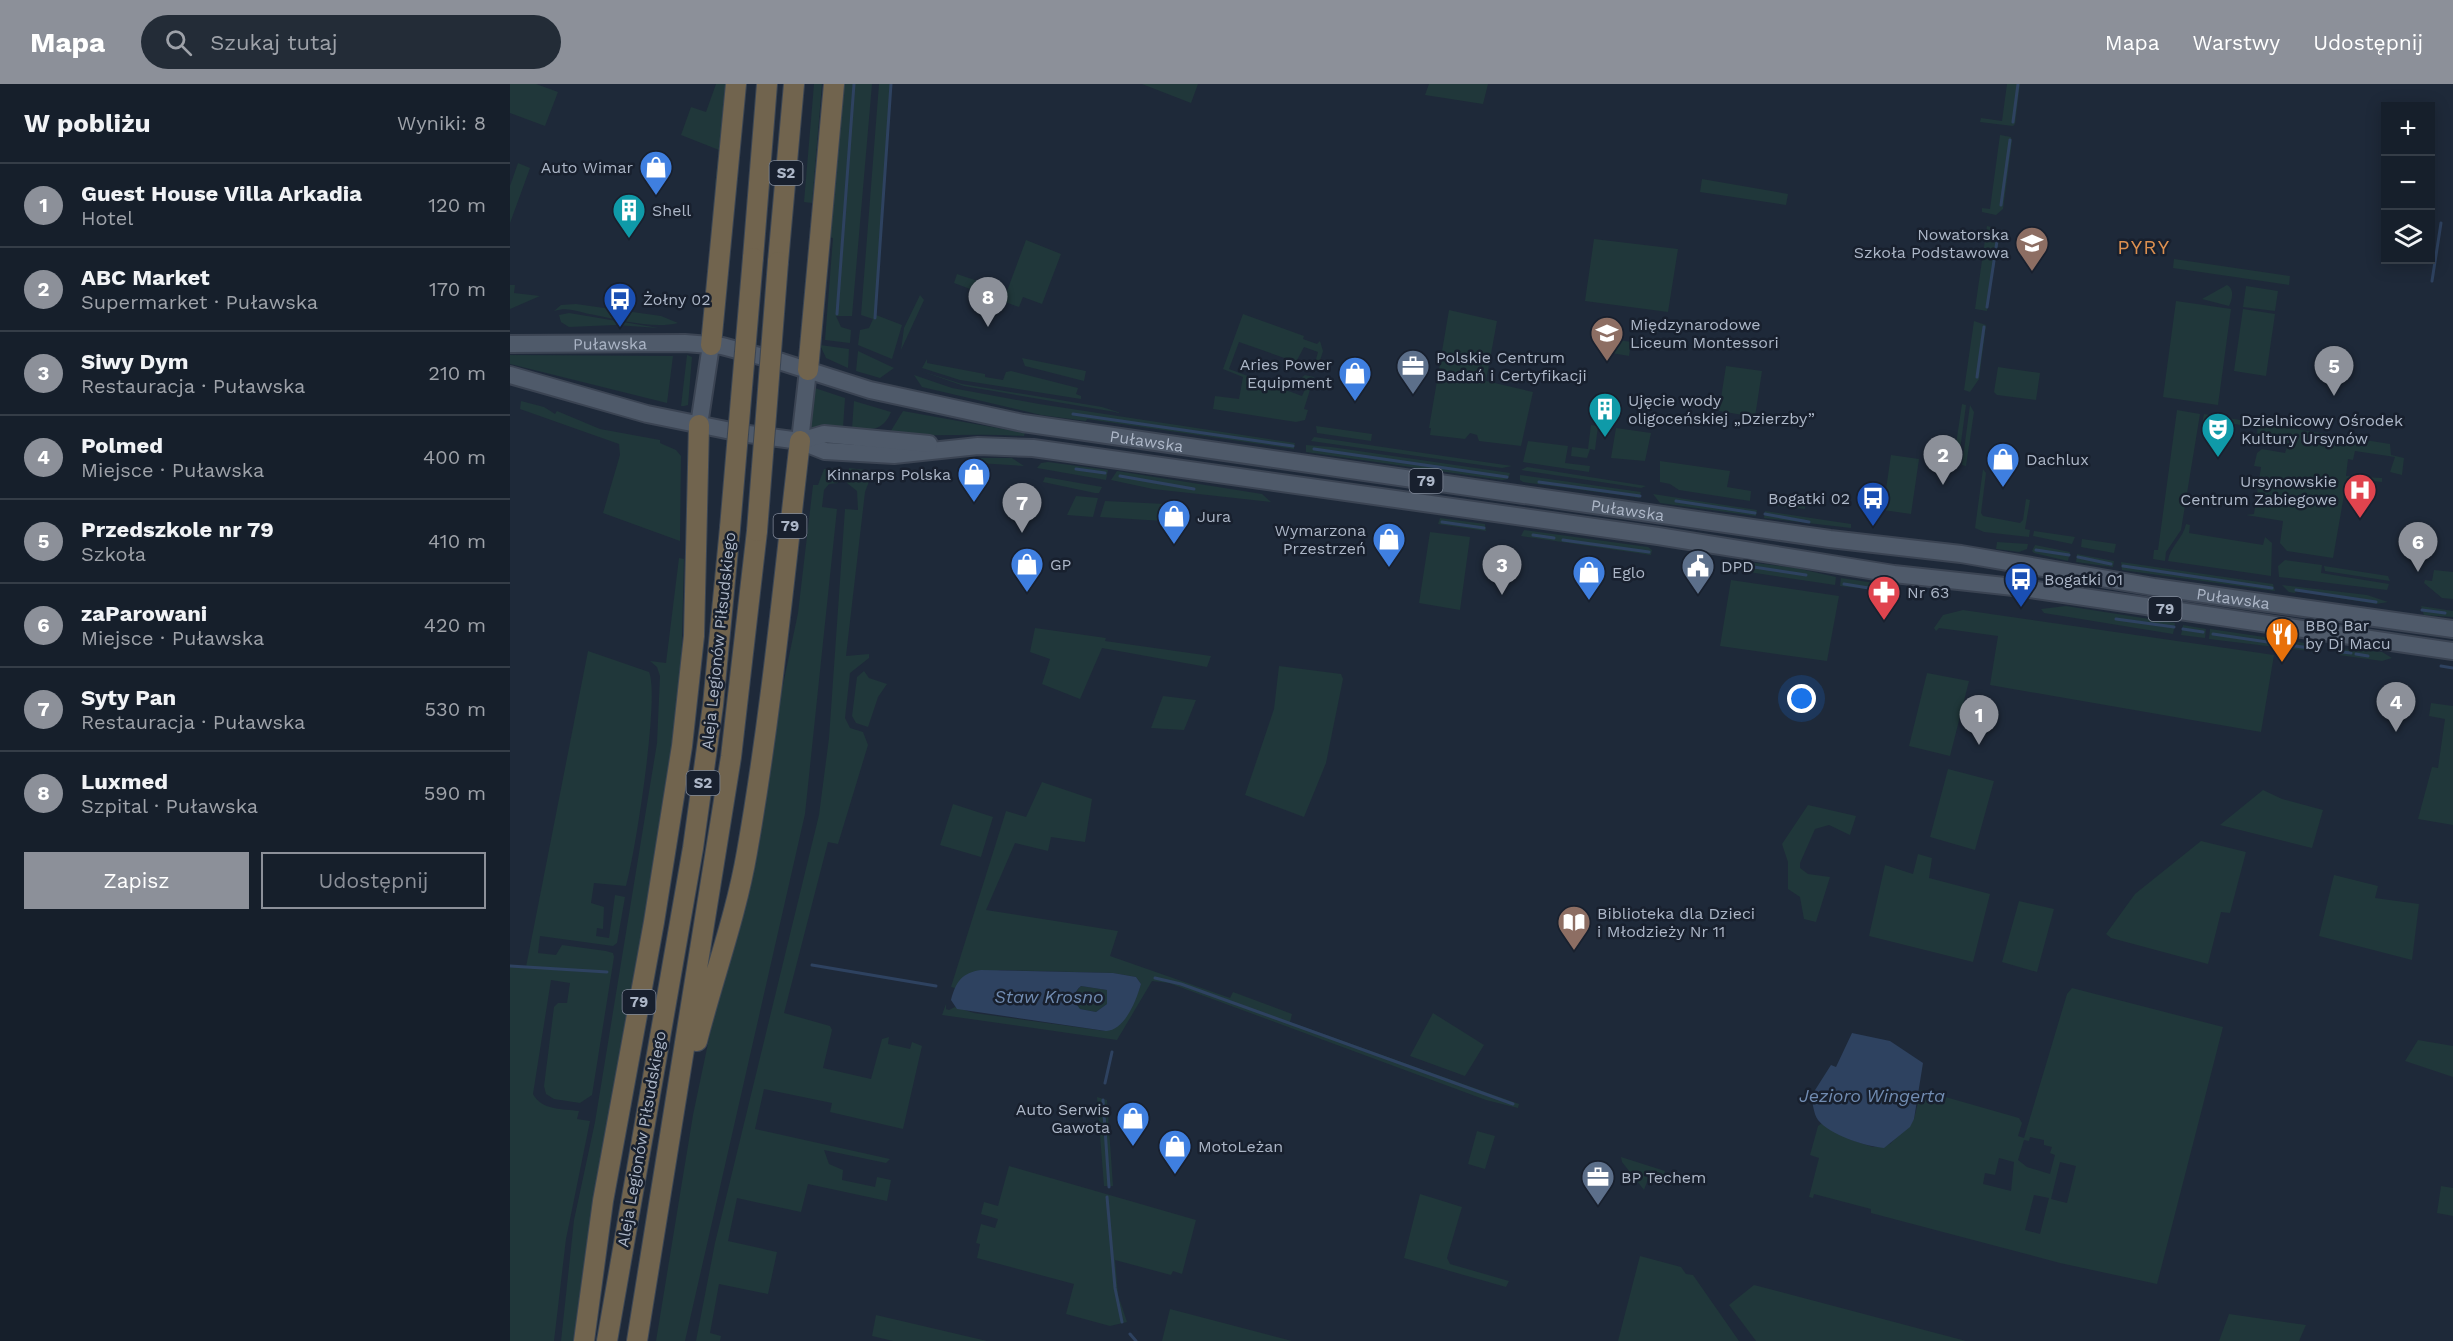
<!DOCTYPE html>
<html lang="pl">
<meta charset="utf-8">
<style>
:root{--surface:#161f2b;--page:#232c37;--text:#f1f3f6;--muted:#9ea2a9;--line:#353d47;--accent:#8c9099}
body{margin:0;font-family:"Work Sans",sans-serif;background:var(--page);color:var(--text)}
.controls{position:absolute;right:18px;top:18px;display:grid;overflow:hidden;border-radius:0px;box-shadow:0 3px 15px #0003}
.controls button{width:54px;height:54px;display:grid;place-items:center;padding:0;border:0;border-bottom:2px solid var(--line);background:var(--surface);color:var(--text);font:30px sans-serif}
.you{position:absolute;left:1292px;top:615px;width:21px;height:21px;margin:-15px;border:4px solid #fff;border-radius:50%;background:#1a73e8;box-shadow:0 0 0 9px #1a73e833}
.badge{display:grid;place-items:center;width:39px;height:39px;border-radius:50%;background:var(--accent);color:#fff;font-size:20px;font-weight:700}
.pin{position:absolute;translate:-50% -50px;filter:drop-shadow(0 2px 3px #0008)}
.pin::after{content:'';position:absolute;top:32px;width:21px;height:18px;background:inherit;clip-path:polygon(0 0,100% 0,50% 100%)}
.list{margin:0;padding:0;list-style:none}
h2{display:flex;justify-content:space-between;align-items:center;height:78px;margin:0;padding:0 24px;font-size:26px}
h2 small{font-size:20px;font-weight:400;color:var(--muted)}
.list li{display:grid;grid-template-columns:39px 1fr auto;gap:18px;align-items:center;box-sizing:border-box;height:84px;padding:0 24px;border-top:2px solid var(--line)}
.list b{display:block;font-size:22px;white-space:nowrap}
.list p{margin:0;font-size:20px;white-space:nowrap;color:var(--muted)}
.list em{font-size:20px;font-style:normal;color:var(--muted)}
.actions{display:flex;gap:12px;padding:18px 24px}
.actions a{flex:1;padding:14px 0;border:2px solid var(--accent);border-radius:0px;text-align:center;font-size:21px;color:var(--accent)}
.actions .main{background:var(--accent);color:#fff}
.icon{flex:none;width:33px;height:33px;fill:none;stroke:currentColor;stroke-width:2;stroke-linecap:round;stroke-linejoin:round}
.map{position:relative;flex:none;width:1943px;height:1257px;overflow:hidden}
header{display:flex;align-items:center;gap:36px;box-sizing:border-box;height:84px;padding:0 30px;background:var(--accent);color:#fff}
header strong{font-size:28px}
nav{display:flex;gap:33px;margin-inline-start:auto;font-size:21px}
.search{width:420px;height:54px;background:var(--page);display:flex;align-items:center;gap:15px;box-sizing:border-box;padding:0 21px;border-radius:33px;color:var(--muted);font-size:22px}
main{display:flex}
aside{flex:1;background:var(--surface)}
.map>svg:first-child{display:block}
</style>
<header>
<strong>Mapa</strong>
<div class="search"><svg class="icon" aria-label="search" viewBox="0 0 24 24"><circle cx="10" cy="10" r="6"/><path d="M15 15l6 6"/></svg>Szukaj tutaj</div>
<nav><a>Mapa</a><a>Warstwy</a><a>Udostępnij</a></nav>
</header>
<main>
<aside>
<h2>W pobliżu<small>Wyniki: 8</small></h2>
<ul class="list">
<li><span class="badge">1</span><div><b>Guest House Villa Arkadia</b><p>Hotel</p></div><em>120 m</em></li>
<li><span class="badge">2</span><div><b>ABC Market</b><p>Supermarket · Puławska</p></div><em>170 m</em></li>
<li><span class="badge">3</span><div><b>Siwy Dym</b><p>Restauracja · Puławska</p></div><em>210 m</em></li>
<li><span class="badge">4</span><div><b>Polmed</b><p>Miejsce · Puławska</p></div><em>400 m</em></li>
<li><span class="badge">5</span><div><b>Przedszkole nr 79</b><p>Szkoła</p></div><em>410 m</em></li>
<li><span class="badge">6</span><div><b>zaParowani</b><p>Miejsce · Puławska</p></div><em>420 m</em></li>
<li><span class="badge">7</span><div><b>Syty Pan</b><p>Restauracja · Puławska</p></div><em>530 m</em></li>
<li><span class="badge">8</span><div><b>Luxmed</b><p>Szpital · Puławska</p></div><em>590 m</em></li>
</ul>
<div class="actions"><a class="main">Zapisz</a><a>Udostępnij</a></div>
</aside>
<div class="map">
<svg width="1943" height="1257" viewBox="0 0 1943 1257">
<rect width="100%" height="100%" fill="#1e2939"/>
<!-- green -->
<path fill="#20373a" fill-rule="evenodd" d="M0 0H26L48 8 35 42 0 29Z
M206 0H220L207 103 205 101 209 66 171 51 181 23 196 28Z
M304 0H312L302 119 294 118Z
M331 0H362L342 232H326L331 243 341 246 340 259 315 256 323 154 318 153Z
M369 0H382L366 231 392 241 382 275 348 261 350 246 359 244 363 235 351 231Z
M632 0H688L681 19Z
M919 0H978L973 20 915 11Z
M1497 0H1510L1505 40 1503 42 1470 38 1471 34 1492 37Z
M1490 51 1501 53 1502 57 1493 125 1486 131 1472 128V124L1480 125Z
M8 79 20 84 0 139V102Z
M1192 95 1278 110 1276 121 1190 108Z
M1477 142 1485 144V155H1489L1477 227 1465 225Z
M1084 155 1168 165 1158 228 1075 217Z
M516 156 551 170 532 220 513 213 509 223 444 199 447 190 497 207Z
M1664 175 1780 192 1779 201 1663 184Z
M5 201 4 209 30 212 0 225V201Z
M1717 201C1725 205 1722 216 1719 222L1692 215Z
M1736 202 1768 207 1765 227 1733 223Z
M410 211 414 216 391 266 394 244Z
M1666 217 1721 225 1708 321 1653 313Z
M66 220 151 232 168 239C144 245 109 236 85 231 70 229 59 222 44 227L51 221Z
M1733 225 1765 230 1756 292 1724 287Z
M939 226 987 237 976 297 1023 308 1011 362 969 357 967 351 960 349 955 355 920 351 921 344H919Z
M59 229 149 244 105 241 59 243 51 238 49 231Z
M733 230 794 252 793 255 807 260 810 257 813 267 807 286 801 284 797 279H805L808 268 794 263 786 278 729 258 719 285 792 312 797 301 792 299 791 294 795 291 804 293 794 325 798 326 795 336 786 338 703 325 705 312 729 315 733 293 713 285Z
M1464 237 1476 241 1469 295 1460 308 1454 306Z
M1092 253 1121 258 1119 272 1090 267Z
M310 261 339 265 338 284 316 274Z
M348 267 384 284 370 294 346 287Z
M0 271 163 272 157 319 0 280Z
M177 271 182 273 178 321 174 322H171Z
M512 274 576 287 574 297 515 282Z
M417 275V279L475 290V293L493 296 496 288 501 287 568 304 566 310 571 312V315L450 296 412 284Z
M1216 282 1252 287 1245 333 1209 327Z
M1488 283 1530 289 1526 316 1487 311 1484 308Z
M411 287 452 300 592 323 611 329 454 302Z
M404 291 442 304 529 320 785 359 784 365 577 335 576 337 531 331 412 303Z
M305 304 335 314 333 344H300Z
M11 317 34 323 45 330 47 327 90 345 150 356V359L166 366 171 372 170 457 93 429 110 371 109 360 10 325Z
M344 317 381 328C373 348 360 346 342 344Z
M1452 320 1456 321 1448 381 1443 380Z
M1460 321 1464 328 1456 382 1452 381Z
M1667 326 1690 330 1671 446 1656 468 1655 477 1643 475 1644 466H1648Z
M393 327 515 349 514 352C469 349 424 353 379 350Z
M1694 330 1742 338 1741 343 1725 340 1716 345 1692 340Z
M1748 339 1880 360 1881 371 1894 374 1892 391 1880 388 1885 373 1845 367 1843 376 1838 375 1836 392 1872 394V398L1837 394 1823 474 1777 467 1770 459 1773 437 1736 431 1744 430 1751 383 1744 382 1747 369 1752 365 1775 369 1777 363 1752 357 1747 350Z
M1081 341 1088 342 1085 366 1080 365 1077 374 1061 372 1062 363 1078 365Z
M806 342 862 350 861 357 807 349Z
M1106 344 1141 349 1135 377 1101 374Z
M804 353 1002 382 992 384 801 357Z
M1018 357 1058 362 1055 379 1080 382 1079 388 1013 378Z
M796 361 821 363 1000 389 998 395 992 396 796 368Z
M1381 371 1409 375 1401 430 1373 426Z
M471 374H502L514 382 468 379Z
M1150 377 1220 387 1217 403 1241 407 1240 417 1169 406 1160 400 1150 398Z
M538 378 598 386 596 396 527 384 531 379Z
M1017 383 1136 402 1131 404 1011 386Z
M329 384 328 399 319 400 314 406 312 423 327 425 295 730 175 1257H146L183 1031 288 529 303 401H308L314 385Z
M339 384 363 387 355 408 336 572 359 570V574L340 589 335 634 340 644 353 648 358 661 328 760 318 758 274 929 320 942 322 946 313 984 361 995 372 955 379 953 378 960 400 965 402 958 412 962 393 1045 320 1028 322 1019 254 1005 245 1045 380 1075 376 1079 314 1066 319 1080 333 1086 332 1096 365 1103 367 1093 381 1096 377 1117 298 1100 291 1128 227 1114 218 1157 267 1168 258 1210 209 1200 200 1249 211 1252 210 1257H186L205 1159 309 731 319 654 335 425 348 426 347 407 337 399Z
M1473 385 1476 389 1471 429 1473 432 1510 439 1513 436 1516 415 1520 416 1515 445 1520 446 1519 453 1474 448 1465 444Z
M607 387 752 410 761 418 643 405 601 396Z
M1010 391 1131 408 1129 414H1132L1013 398 1010 396Z
M535 393 592 403 589 409H585L533 398Z
M1143 410 1247 426 1246 432 1150 419Z
M1263 410 1296 415 1295 425 1263 421Z
M566 412 588 414 583 433 557 431Z
M595 417 655 420 653 437 590 433Z
M1255 427 1341 440V444L1254 434Z
M930 434 975 440 976 447 928 440Z
M1676 440 1680 441 1679 449 1753 461 1755 453 1762 459 1761 492 1658 477C1660 462 1673 455 1676 440Z
M1014 446 1138 463 1142 466 1141 471 1011 452Z
M1524 447 1565 453 1562 460 1523 452Z
M920 448 960 453 950 526 909 519Z
M1572 455 1606 460 1604 469 1571 463Z
M1487 458 1518 460 1517 465 1509 468 1486 465Z
M1525 461 1560 468 1558 477 1524 469 1522 467Z
M1567 470 1604 477 1603 483 1566 478Z
M169 474 174 475 171 593 162 676 78 1165 66 1257H51L64 1136 85 1038 147 659 150 592 147 583 140 577 156 579Z
M1775 476 1812 481 1811 489 1879 500 1877 506 1769 493 1768 482Z
M1237 478 1286 484 1326 493 1325 501 1232 487Z
M1611 478 1763 500 1765 507 1612 486Z
M1814 482 1878 492 1880 497 1815 487Z
M1924 486 1943 488V515L1932 514 1914 499 1915 496 1922 497Z
M1331 494 1385 502 1384 508 1330 502Z
M1221 496 1329 512 1317 577 1210 562Z
M1772 501 1857 511 1878 518 1866 520 1786 507 1785 509 1779 508Z
M1556 522 1665 539 1663 550 1534 529 1531 525Z
M1911 522 1943 527V533L1914 531Z
M1453 526 1764 571 1751 648 1480 601 1488 552 1429 544 1426 547 1424 544 1433 531Z
M1673 541 1696 545 1695 554 1671 551Z
M525 544 596 554 595 557 701 572 697 583 592 564 570 615 532 600 540 575 520 568Z
M1700 545 1802 560 1808 562V568L1699 555Z
M1832 565 1872 568 1882 574 1872 577 1829 571Z
M78 567 139 588C150 612 125 771 116 802L84 799 81 819 94 823 93 845 87 844 86 852 99 854 105 811 115 813 107 859 103 862 30 852 28 869 46 871 52 861 96 867 103 869 104 873 82 1011 70 1019 44 1015 36 1010 34 1002 44 923 48 919H57L60 899 41 896 23 1010C31 1026 53 1025 69 1027L67 1035 80 1037 56 1155 44 1257H0V882L16 883Z
M769 582 831 590 833 595 816 679 794 733 735 711 764 625Z
M354 587 359 594 377 600 368 613 358 643 346 639 342 632 347 593Z
M1417 589 1459 597 1440 672 1399 662Z
M653 612 686 616 674 646 641 644Z
M1921 619 1943 622V741L1908 735 1922 683 1928 684 1935 635 1919 632Z
M1438 685 1484 697 1465 766 1420 753Z
M532 698 582 715 575 758 541 753 538 767 505 759 476 826 608 847 600 872 720 914 723 908 782 930 780 938 1009 1020 1008 1024 976 1016 659 899 642 897 607 956 432 931 436 920V925L439 926 445 923 464 929 595 947C610 932 625 921 631 900L626 893 603 889 490 886 445 904 441 903 496 727 516 733Z
M1753 706 1772 715 1813 726 1802 764 1710 741Z
M443 720 483 733 471 773 430 761Z
M1298 721 1346 732 1340 751 1319 741 1305 745 1290 779V784L1298 790 1320 793 1306 838 1294 835 1290 813 1278 805V778L1272 760Z
M1691 757 1736 768 1720 829 1711 828 1698 880 1601 854 1596 850 1625 810Z
M1408 770 1422 774 1419 794 1480 810 1463 878 1359 852 1375 781 1403 790Z
M1824 791 1868 802 1865 814 1909 820 1902 876 1809 852Z
M1509 817 1544 825 1527 888 1492 878Z
M571 902 597 906V920L586 928 570 925C564 917 563 909 571 902Z
M1562 904 1713 943 1647 1200 1550 1179 1361 1129V1125L1304 1110 1303 1114 1299 1113 1309 1074 1300 1071 1308 1042 1312 1039 1339 1055 1363 1063 1380 1060 1404 1035 1411 1006 1509 1034 1512 1039 1508 1052 1514 1054 1557 910ZM1520 1053 1534 1056V1061L1542 1063 1540 1069 1545 1071 1540 1090 1517 1083 1508 1076 1514 1056 1519 1057ZM1489 1074 1504 1078 1501 1107 1473 1100 1475 1089 1485 1091ZM1550 1078 1566 1082 1557 1119 1541 1115ZM1524 1111 1539 1114 1530 1150 1515 1146Z
M923 929 974 961 955 992 900 972Z
M1908 956 1943 962V993L1895 977Z
M587 1013 597 1016 603 1102H594Z
M967 1047 985 1052 975 1085 958 1080Z
M1111 1073 1155 1087 1151 1100 1138 1095 1134 1106 1112 1078Z
M499 1082 686 1136 672 1190 663 1187 661 1191 605 1176 608 1211 617 1238 600 1242 556 1230 564 1200 467 1174 470 1160 466 1159 471 1140 485 1144 488 1135 471 1130 474 1118 488 1122Z
M1931 1102 1943 1104V1132L1927 1129Z
M910 1110 952 1123 937 1174 940 1180 999 1197 996 1203 894 1174Z
M1130 1172 1171 1183 1176 1190 1183 1191 1229 1257H1108Z
M1244 1201 1456 1257H1246L1219 1221Z
M660 1225 782 1257H652Z
M1719 1230 1796 1241 1789 1257H1709Z
M366 1231 477 1257H383L362 1252Z"/>
<!-- water -->
<path fill="#2e4260" fill-rule="evenodd" d="M471 886 603 889 626 893 631 900C626 917 615 946 596 947L447 925 441 916C446 897 452 889 471 886ZM571 902 597 906V920L586 928 570 925C564 917 562 909 571 902Z
M1342 949 1380 957 1413 979 1404 1035 1400 1043 1374 1064C1355 1062 1320 1051 1308 1036 1303 1029 1304 1020 1300 1014L1321 981 1326 983Z"/>
<g fill="none" stroke-linecap="round" stroke-linejoin="round">
<!-- stream -->
<path stroke="#2e4260" stroke-width="3" d="M1503 38 1508 0
M1491 121 1500 56
M1922 197 1931 139
M1477 223 1487 157
M327 230 344 0
M365 234 381 0
M1467 293 1474 243
M563 330 783 362
M804 365 997 393
M566 385 595 389
M610 392 684 405
M1029 398 1130 412
M1166 417 1245 429
M1255 430 1299 438
M932 438 974 444
M1023 451 1044 454
M1053 456 1139 468
M1526 466 1559 471
M1568 473 1601 480
M1237 482 1296 491
M1613 482 1762 504
M1334 500 1365 505
M1786 506 1866 518
M1912 526 1935 529
M1606 535 1664 543
M1673 545 1693 548
M1703 550 1806 565
M1832 568 1841 569
M1846 570 1858 572
M1931 582 1943 584
M302 881 426 902
M0 882 97 888
M645 894 671 900 1003 1020
M595 999 602 968
M593 1016 599 1103
M597 1113 605 1204 612 1238
M620 1250 626 1257"/>
<defs>
<g id="major">
<path id="s1" d="M0 260 175 259 212 262 272 278 360 306 513 339 1320 455 1451 470 1644 503 1943 545"/>
<path d="M0 291 137 330 231 349 290 357 315 367 384 371 468 362 523 364 1148 452 1384 490 1513 504 1943 567"/>
<path d="M189 341 201 261"/>
<path d="M290 357 314 350 419 360"/>
<path d="M290 357 298 286"/>
</g>
<path id="highway" d="M243 174 257 0
M268 178 284 0
M201 261 226 0
M298 286 324 0
M187 957C203 894 226 832 237 768 261 632 274 494 290 357
M74 1257 93 1117 144 838 172 662 184 552 189 341
M97 1257 183 764 203 621 220 444
M127 1257 221 673 247 447"/>
</defs>
<!-- major casing -->
<use href="#major" stroke="#3b4453" stroke-width="20"/>
<!-- highway casing -->
<use href="#highway" stroke="#3c4654" stroke-width="22"/>
<!-- major -->
<use href="#major" stroke="#4f5a6a" stroke-width="16"/>
<!-- highway -->
<use href="#highway" stroke="#71644e" stroke-width="20"/>
<defs>
<path id="highway-bridge" d="M220 444 243 174
M247 447 268 178"/>
</defs>
<!-- highway-bridge casing -->
<use href="#highway-bridge" stroke="#3c4654" stroke-width="22" stroke-linecap="butt"/>
<!-- highway-bridge -->
<use href="#highway-bridge" stroke="#71644e" stroke-width="20"/>
</g>
<!-- icons -->
<defs>
<symbol id="shop-pin" viewBox="-11 -11 22 30"><path d="M0 17L-7.5 6A9.5 9.5 0 1 1 7.5 6Z" fill="#3f7fe0" stroke="#18202e"/><path d="M-5-2.5h2.3a2.7 3.5 0 0 1 5.4 0H5L5.5 6h-11ZM-1.5-2.5h3a1.5 2.3 0 0 0-3 0Z" fill="#fff"/></symbol>
<symbol id="building-pin" viewBox="-11 -11 22 30"><path d="M0 17L-7.5 6A9.5 9.5 0 1 1 7.5 6Z" fill="#0f9aa8" stroke="#18202e"/><path d="M-4-6H4V6H1V3H-1V6H-4ZM-2.5-4.3h1.7v1.8h-1.7ZM.8-4.3h1.7v1.8H.8ZM-2.5-1h1.7V.8h-1.7ZM.8-1h1.7V.8H.8Z" fill="#fff"/></symbol>
<symbol id="school-pin" viewBox="-11 -11 22 30"><path d="M0 17L-7.5 6A9.5 9.5 0 1 1 7.5 6Z" fill="#8d6e63" stroke="#18202e"/><path d="M0-5L7-2L0 1L-7-2ZM-4 1L0 2.5L4 1V4Q0 6-4 4Z" fill="#fff"/></symbol>
<symbol id="bus-pin" viewBox="-11 -11 22 30"><path d="M0 17L-7.5 6A9.5 9.5 0 1 1 7.5 6Z" fill="#1a4fb4" stroke="#18202e"/><path d="M-5-6H5V4H4V6H2V4H-2V6H-4V4H-5ZM-3.5-4V0h7V-4ZM-3.5 1.2v1.5H-2V1.2ZM2 1.2v1.5H3.5V1.2Z" fill="#fff"/></symbol>
<symbol id="office-pin" viewBox="-11 -11 22 30"><path d="M0 17L-7.5 6A9.5 9.5 0 1 1 7.5 6Z" fill="#5c6f8a" stroke="#18202e"/><path d="M-6-3h4V-5.5h4V-3h4V5H-6ZM-1-4.5V-3h2v-1.5ZM-6 0V1H6V0Z" fill="#fff"/></symbol>
<symbol id="theatre-pin" viewBox="-11 -11 22 30"><path d="M0 17L-7.5 6A9.5 9.5 0 1 1 7.5 6Z" fill="#0f9aa8" stroke="#18202e"/><path d="M-5-5.5Q0-4 5-5.5V0Q5 5 0 6Q-5 5-5 0ZM-3.3-2.5H-1v1.5H-3.3ZM1-2.5H3.3v1.5H1ZM-2.8 1Q0 5.5 2.8 1Z" fill="#fff"/></symbol>
<symbol id="hospital-pin" viewBox="-11 -11 22 30"><path d="M0 17L-7.5 6A9.5 9.5 0 1 1 7.5 6Z" fill="#e0444e" stroke="#18202e"/><path d="M-5-5h3v3.5h4V-5h3V5h-3V1.5h-4V5h-3Z" fill="#fff"/></symbol>
<symbol id="civic-pin" viewBox="-11 -11 22 30"><path d="M0 17L-7.5 6A9.5 9.5 0 1 1 7.5 6Z" fill="#5c6f8a" stroke="#18202e"/><path d="M-.6-6.5H3V-4.5H.6V-3L4-1V1h2V6H-6V1h2V-1L-.6-3ZM-1.2 2.5V6h2.4V2.5Z" fill="#fff"/></symbol>
<symbol id="pharmacy-pin" viewBox="-11 -11 22 30"><path d="M0 17L-7.5 6A9.5 9.5 0 1 1 7.5 6Z" fill="#e0444e" stroke="#18202e"/><path d="M-2-6h4v4h4v4h-4v4h-4v-4h-4v-4h4Z" fill="#fff"/></symbol>
<symbol id="restaurant-pin" viewBox="-11 -11 22 30"><path d="M0 17L-7.5 6A9.5 9.5 0 1 1 7.5 6Z" fill="#e8710a" stroke="#18202e"/><path d="M-5-6h1v4h1v-4h1v4h1v-4h1v5L-1.5 .5V6h-2V.5L-5-1ZM5-6V6H3V1.5H1.5Q1.5-4 5-6Z" fill="#fff"/></symbol>
<symbol id="library-pin" viewBox="-11 -11 22 30"><path d="M0 17L-7.5 6A9.5 9.5 0 1 1 7.5 6Z" fill="#8d6e63" stroke="#18202e"/><path d="M-6-4Q-3-5.5-.7-3.5V5Q-3 3-6 4ZM6-4Q3-5.5 .7-3.5V5Q3 3 6 4Z" fill="#fff"/></symbol>
</defs>
<g fill-rule="evenodd">
<use href="#shop-pin" x="127" y="64" width="38" height="52"/>
<use href="#building-pin" x="100" y="107" width="38" height="52"/>
<use href="#school-pin" x="1503" y="140" width="38" height="52"/>
<use href="#bus-pin" x="91" y="196" width="38" height="52"/>
<use href="#school-pin" x="1078" y="230" width="38" height="52"/>
<use href="#office-pin" x="884" y="263" width="38" height="52"/>
<use href="#shop-pin" x="826" y="270" width="38" height="52"/>
<use href="#building-pin" x="1076" y="306" width="38" height="52"/>
<use href="#theatre-pin" x="1689" y="326" width="38" height="52"/>
<use href="#shop-pin" x="1474" y="356" width="38" height="52"/>
<use href="#shop-pin" x="445" y="371" width="38" height="52"/>
<use href="#hospital-pin" x="1831" y="387" width="38" height="52"/>
<use href="#bus-pin" x="1344" y="395" width="38" height="52"/>
<use href="#shop-pin" x="645" y="413" width="38" height="52"/>
<use href="#shop-pin" x="860" y="436" width="38" height="52"/>
<use href="#shop-pin" x="498" y="461" width="38" height="52"/>
<use href="#civic-pin" x="1169" y="463" width="38" height="52"/>
<use href="#shop-pin" x="1060" y="469" width="38" height="52"/>
<use href="#bus-pin" x="1492" y="476" width="38" height="52"/>
<use href="#pharmacy-pin" x="1355" y="489" width="38" height="52"/>
<use href="#restaurant-pin" x="1753" y="531" width="38" height="52"/>
<use href="#library-pin" x="1045" y="819" width="38" height="52"/>
<use href="#shop-pin" x="604" y="1015" width="38" height="52"/>
<use href="#shop-pin" x="646" y="1043" width="38" height="52"/>
<use href="#office-pin" x="1069" y="1074" width="38" height="52"/>
</g>
<g text-anchor="middle" stroke-width="5" stroke-linejoin="round" paint-order="stroke">
<!-- shield labels -->
<g fill="#18202e" stroke="#808999" stroke-width="1.5">
<rect x="259.5" y="77" width="33" height="24" rx="4.5"/>
<rect x="899.5" y="385" width="33" height="24" rx="4.5"/>
<rect x="263.5" y="430" width="33" height="24" rx="4.5"/>
<rect x="1638.5" y="513" width="33" height="24" rx="4.5"/>
<rect x="176.5" y="687" width="33" height="24" rx="4.5"/>
<rect x="112.5" y="906" width="33" height="24" rx="4.5"/>
</g>
<g font-size="15" font-weight="bold" fill="#acb6c7">
<text x="276" y="94">S2</text>
<text x="916" y="402">79</text>
<text x="280" y="447">79</text>
<text x="1655" y="530">79</text>
<text x="193" y="704">S2</text>
<text x="129" y="923">79</text>
</g>
<!-- poi labels -->
<g font-size="16" fill="#acb6c7" stroke="#18202e" text-anchor="start">
<text x="123" y="89" text-anchor="end">Auto Wimar</text>
<text x="142" y="132">Shell</text>
<text x="1499" y="156" text-anchor="end">Nowatorska<tspan x="1499" dy="18">Szkoła Podstawowa</tspan></text>
<text x="133" y="221">Żołny 02</text>
<text x="1120" y="246">Międzynarodowe<tspan x="1120" dy="18">Liceum Montessori</tspan></text>
<text x="926" y="279">Polskie Centrum<tspan x="926" dy="18">Badań i Certyfikacji</tspan></text>
<text x="822" y="286" text-anchor="end">Aries Power<tspan x="822" dy="18">Equipment</tspan></text>
<text x="1118" y="322">Ujęcie wody<tspan x="1118" dy="18">oligoceńskiej „Dzierzby”</tspan></text>
<text x="1731" y="342">Dzielnicowy Ośrodek<tspan x="1731" dy="18">Kultury Ursynów</tspan></text>
<text x="1516" y="381">Dachlux</text>
<text x="441" y="396" text-anchor="end">Kinnarps Polska</text>
<text x="1827" y="403" text-anchor="end">Ursynowskie<tspan x="1827" dy="18">Centrum Zabiegowe</tspan></text>
<text x="1340" y="420" text-anchor="end">Bogatki 02</text>
<text x="687" y="438">Jura</text>
<text x="856" y="452" text-anchor="end">Wymarzona<tspan x="856" dy="18">Przestrzeń</tspan></text>
<text x="540" y="486">GP</text>
<text x="1211" y="488">DPD</text>
<text x="1102" y="494">Eglo</text>
<text x="1534" y="501">Bogatki 01</text>
<text x="1397" y="514">Nr 63</text>
<text x="1795" y="547">BBQ Bar<tspan x="1795" dy="18">by Dj Macu</tspan></text>
<text x="1087" y="835">Biblioteka dla Dzieci<tspan x="1087" dy="18">i Młodzieży Nr 11</tspan></text>
<text x="600" y="1031" text-anchor="end">Auto Serwis<tspan x="600" dy="18">Gawota</tspan></text>
<text x="688" y="1068">MotoLeżan</text>
<text x="1111" y="1099">BP Techem</text>
</g>
<!-- street labels -->
<g font-size="16" fill="#acb6c7" stroke="#18202e">
<text dy="6" stroke="none"><textPath href="#s1" startOffset="100">Puławska</textPath></text>
<text dy="6" stroke="none"><textPath href="#s1" startOffset="648">Puławska</textPath></text>
<text dy="6" stroke="none"><textPath href="#s1" startOffset="1134">Puławska</textPath></text>
<text dy="6" stroke="none"><textPath href="#s1" startOffset="1746">Puławska</textPath></text>
<text transform="translate(208 557) rotate(-84)" y="6">Aleja Legionów Piłsudskiego</text>
<text transform="translate(131 1055) rotate(-80)" y="6">Aleja Legionów Piłsudskiego</text>
</g>
<!-- water labels -->
<g font-size="18" font-style="italic" fill="#718cb2" stroke="#18202e">
<text x="539" y="919">Staw Krosno</text>
<text x="1362" y="1018">Jezioro Wingerta</text>
</g>
<!-- quarter labels -->
<g font-size="20" letter-spacing="1.5" fill="#dd9050" stroke="#18202e">
<text x="1634" y="170">PYRY</text>
</g>
</g>
</svg>
<div class="controls">
<button>+</button>
<button>−</button>
<button><svg class="icon" aria-label="layers" viewBox="0 0 24 24"><path d="M12 4l9 5-9 5-9-5zM3 14l9 5 9-5"/></svg></button>
</div>
<div class="you"></div>
<div class="pin badge" style="left:1469px;top:661px">1</div>
<div class="pin badge" style="left:1433px;top:401px">2</div>
<div class="pin badge" style="left:992px;top:511px">3</div>
<div class="pin badge" style="left:1886px;top:648px">4</div>
<div class="pin badge" style="left:1824px;top:312px">5</div>
<div class="pin badge" style="left:1908px;top:488px">6</div>
<div class="pin badge" style="left:512px;top:449px">7</div>
<div class="pin badge" style="left:478px;top:243px">8</div>
</div>
</main>
